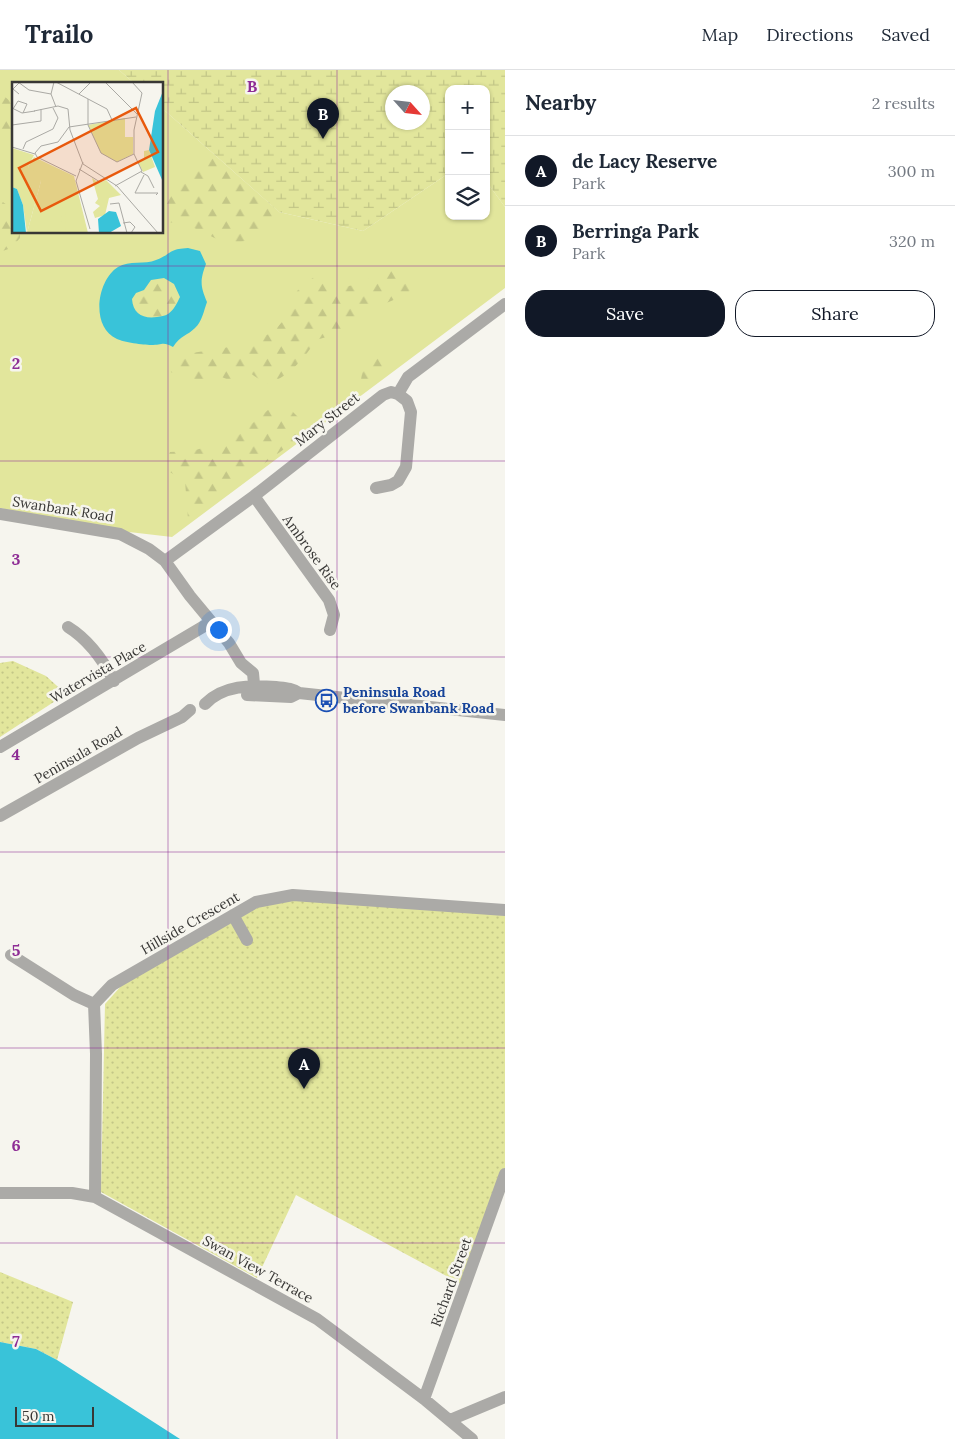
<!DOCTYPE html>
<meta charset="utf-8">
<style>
:root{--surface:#fff;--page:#f2f2f3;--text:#1f2937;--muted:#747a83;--line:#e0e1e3;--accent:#111827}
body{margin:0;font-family:Lora,serif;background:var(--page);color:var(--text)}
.controls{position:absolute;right:15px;top:15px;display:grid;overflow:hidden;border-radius:10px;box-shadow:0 1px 4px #0004}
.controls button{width:45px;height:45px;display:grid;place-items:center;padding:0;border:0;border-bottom:1px solid var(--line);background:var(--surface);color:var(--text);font:25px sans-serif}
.compass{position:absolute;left:385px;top:15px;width:45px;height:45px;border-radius:50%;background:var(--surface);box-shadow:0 1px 4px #0004;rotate:117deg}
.scale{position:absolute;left:15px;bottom:12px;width:79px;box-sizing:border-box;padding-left:5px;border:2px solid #383735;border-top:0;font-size:14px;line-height:18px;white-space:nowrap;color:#383735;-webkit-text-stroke:4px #f6f5ee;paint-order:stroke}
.you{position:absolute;left:218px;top:559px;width:18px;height:18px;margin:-12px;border:4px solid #fff;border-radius:50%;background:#1a73e8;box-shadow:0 0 0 8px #1a73e833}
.badge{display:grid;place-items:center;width:32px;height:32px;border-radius:50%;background:var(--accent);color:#fff;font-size:16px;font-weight:700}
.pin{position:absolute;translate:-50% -41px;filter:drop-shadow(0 1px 2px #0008)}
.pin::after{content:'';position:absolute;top:26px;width:18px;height:15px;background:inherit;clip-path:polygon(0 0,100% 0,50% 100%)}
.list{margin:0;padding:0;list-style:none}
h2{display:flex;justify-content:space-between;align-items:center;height:65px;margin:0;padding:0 20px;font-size:21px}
h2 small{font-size:16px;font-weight:400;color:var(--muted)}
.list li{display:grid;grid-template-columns:32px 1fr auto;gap:15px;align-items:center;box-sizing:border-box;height:70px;padding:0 20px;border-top:1px solid var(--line)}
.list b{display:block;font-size:19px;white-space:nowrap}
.list p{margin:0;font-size:16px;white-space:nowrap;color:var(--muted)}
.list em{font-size:16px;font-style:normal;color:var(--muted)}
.actions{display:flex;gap:10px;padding:15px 20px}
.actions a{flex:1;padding:11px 0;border:1px solid var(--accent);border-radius:20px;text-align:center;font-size:18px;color:var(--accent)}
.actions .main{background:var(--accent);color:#fff}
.icon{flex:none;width:28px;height:28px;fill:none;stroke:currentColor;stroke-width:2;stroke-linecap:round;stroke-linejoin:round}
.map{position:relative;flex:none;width:505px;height:1369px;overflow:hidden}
header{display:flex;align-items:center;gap:30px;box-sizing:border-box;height:70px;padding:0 25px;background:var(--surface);border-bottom:1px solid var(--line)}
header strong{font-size:24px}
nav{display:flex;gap:28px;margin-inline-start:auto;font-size:18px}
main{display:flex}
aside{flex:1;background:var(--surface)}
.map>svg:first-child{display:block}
</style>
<header>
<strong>Trailo</strong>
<nav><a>Map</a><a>Directions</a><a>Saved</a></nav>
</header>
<main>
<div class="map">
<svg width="505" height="1369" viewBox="0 0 505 1369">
<defs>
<pattern id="forest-firs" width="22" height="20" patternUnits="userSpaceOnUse" patternTransform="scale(1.25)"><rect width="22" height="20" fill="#e2e69c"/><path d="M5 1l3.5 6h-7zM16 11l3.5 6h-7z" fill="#c3c687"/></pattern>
<pattern id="wetland-marsh" width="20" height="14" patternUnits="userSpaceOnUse" patternTransform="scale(1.25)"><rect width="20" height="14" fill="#e2e69c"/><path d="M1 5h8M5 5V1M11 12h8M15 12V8" fill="none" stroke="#c3c687"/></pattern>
<pattern id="park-dots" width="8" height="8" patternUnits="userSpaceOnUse" patternTransform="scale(1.25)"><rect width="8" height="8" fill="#e2e69c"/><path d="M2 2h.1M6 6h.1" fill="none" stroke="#c3c687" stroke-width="1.8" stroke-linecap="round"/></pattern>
</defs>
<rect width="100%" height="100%" fill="#f6f5ee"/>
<!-- green -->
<path fill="#e2e69c" d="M0 0H119L135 14H14V162H162L163 39 279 142 363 161 449 103V146H486V111L505 137V218L172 467 112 460 0 438Z"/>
<!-- forest -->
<path fill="url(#forest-firs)" d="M0 23 14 34V80L0 71Z
M215 86 279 142 277 154 262 157 245 171 229 175 192 157 169 152 163 144 171 123 184 106 202 98Z
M0 130 14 140V162L20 163V168L11 178 0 182Z
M391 199 413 215 408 224 367 241 354 259 316 270C305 288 287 309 266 314L250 303 231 311 215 304 209 311 180 307 169 301 180 285 235 276 272 263 292 241 297 221 315 206 328 207 331 219 366 213 373 202Z
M164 208 174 214 180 227C177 233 174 240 168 244 165 246 161 246 157 247 143 249 133 244 131 229L136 223 144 220 151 210Z
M388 284 395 292 387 304 365 316 361 310 363 296 372 285Z
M290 339 302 351V366L188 449 185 411 163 398 170 382 192 381 234 369 268 340Z"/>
<!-- wetland -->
<path fill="url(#wetland-marsh)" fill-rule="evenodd" d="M119 0H505V137L486 111V19H449V103L363 161 279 142 163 39 162 14H135ZM392 22H422V52H392Z"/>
<!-- park -->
<path fill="url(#park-dots)" d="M13 591 46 606 66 624 0 667V593Z
M274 828 505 840V1104L465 1216 296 1125 257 1208 101 1122 105 934 122 915Z
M0 1202 73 1232 57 1290 36 1279 0 1272Z"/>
<!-- water -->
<path fill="#39c3d9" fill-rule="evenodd" d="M188 178 200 181 206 194C200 210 200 216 207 232 204 240 202 252 195 258 187 266 181 265 173 277 163 271 162 275 151 275 144 275 123 272 117 269 90 257 97 210 118 197 129 190 145 195 156 190 172 184 168 179 188 178ZM164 208 174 214 180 227C177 233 174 240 168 244 165 246 161 246 157 247 143 249 133 244 132 229L136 223 144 220 151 210Z
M0 1272 36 1279 57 1290 180 1369H0Z"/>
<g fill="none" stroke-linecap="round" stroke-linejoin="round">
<!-- minor -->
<path stroke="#abaaa7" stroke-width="12" d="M376 418 391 415 398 411 406 397 411 342 407 331 398 324
M254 426 329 530 334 545 330 560
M0 444 120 464 149 479 165 491 190 526 229 573 241 593 253 603 255 625
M165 491 254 426 383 325 391 322 398 324 408 307 505 234
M68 557C89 570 103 590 114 611
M247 625 291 627 297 624
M205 634C223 615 251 615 276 617 285 618 292 618 299 623L505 645
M0 677 211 552
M0 746 138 668 182 647 190 640
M233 845 247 870
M11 885 74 925 94 934
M0 1123H72L95 1127 317 1249 424 1329 472 1369
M95 1127 96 984 94 934 112 915 256 832 293 825 505 840
M424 1329 505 1104
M450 1350 505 1327"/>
</g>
<!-- grid -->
<path fill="none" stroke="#8e2d95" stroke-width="1" stroke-opacity="0.55" d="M168 0V1369M337 0V1369M0 196H505M0 391H505M0 587H505M0 782H505M0 978H505M0 1173H505"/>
<!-- icons -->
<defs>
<symbol id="bus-ring" viewBox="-11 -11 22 22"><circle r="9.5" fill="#f6f5ee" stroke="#1a4fb4" stroke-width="1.5"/><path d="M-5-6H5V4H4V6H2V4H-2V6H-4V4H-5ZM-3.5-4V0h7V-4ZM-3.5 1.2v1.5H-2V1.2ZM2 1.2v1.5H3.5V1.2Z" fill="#1a4fb4"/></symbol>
</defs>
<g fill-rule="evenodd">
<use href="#bus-ring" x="314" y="618" width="25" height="25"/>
</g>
<g text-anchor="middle" stroke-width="5" stroke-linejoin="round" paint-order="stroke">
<!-- street labels -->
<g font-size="14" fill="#383735" stroke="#f6f5ee">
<text transform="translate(327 349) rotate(-38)" y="5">Mary Street</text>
<text transform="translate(63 439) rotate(9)" y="5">Swanbank Road</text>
<text transform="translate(312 482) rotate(54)" y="5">Ambrose Rise</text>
<text transform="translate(98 602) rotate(-30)" y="5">Watervista Place</text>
<text transform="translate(78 685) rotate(-30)" y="5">Peninsula Road</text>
<text transform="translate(190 853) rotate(-30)" y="5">Hillside Crescent</text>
<text transform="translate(258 1199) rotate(29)" y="5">Swan View Terrace</text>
<text transform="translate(451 1212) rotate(-70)" y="5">Richard Street</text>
</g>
<!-- transit labels -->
<g font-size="14" font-weight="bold" fill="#164399" stroke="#f6f5ee" text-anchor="start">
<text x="343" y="627">Peninsula Road<tspan x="343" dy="16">before Swanbank Road</tspan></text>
</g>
</g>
<!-- overview -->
<g transform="translate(12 12)">
<rect width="151" height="151" fill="#f6f5ee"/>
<path d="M22 75 62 94 76 151H15L29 99 16 85Z" fill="#e2e69c"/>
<path d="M44 120V147L40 151V124ZM53 121 54 151H48L51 123Z" fill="#e2e69c"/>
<path d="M0 66 22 73 16 85 27 91 29 99 15 151 11 123 5 107 0 105Z" fill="#e2e69c"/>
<path d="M113 36V55H121V72L105 80 89 71 76 43ZM137 68 143 85 131 90 126 80 132 77V69ZM80 96 87 101 94 98 109 113 97 116 93 133 83 136 81 130 88 124 83 121 86 117Z" fill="#e2e69c"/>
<path d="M151 9 152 100H151L137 68 143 29ZM0 105 5 107 11 123 14 151H0ZM97 129 104 130 109 144 97 151H87L86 137Z" fill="#39c3d9"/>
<path fill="none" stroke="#aaa9a4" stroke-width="1" d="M6 0 17 8 39 12M42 0 39 12 44 25M44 0 95 27 100 38M93 0 125 32M7 12 1 7 7 1M67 12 79 0M76 17V43L89 71 105 80 122 72M0 26 10 31 23 29M1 27 6 19 15 22 11 31M22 29 46 24 56 27 58 48 71 82 105 104 146 151M0 43 29 39V27M0 65 23 72M11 67 14 60 41 47 46 36 41 26M71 80 64 99 78 147M67 87 88 100M129 90 136 94 142 106M132 93 123 111H146L144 113M64 94 25 75 23 71 29 64 46 60 57 45 124 35M103 104 130 89 122 72V48L130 11 120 0M98 122 107 121 115 151M111 141 118 140 123 145 119 151"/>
<path fill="#e8590c" fill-opacity="0.15" stroke="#e8590c" stroke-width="2.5" d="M124 26 146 70 29 129 7 86Z"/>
<rect width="151" height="151" fill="none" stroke="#383735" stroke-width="2.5"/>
</g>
<g font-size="16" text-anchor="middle" font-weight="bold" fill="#8e2d95" stroke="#f6f5ee" stroke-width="5" stroke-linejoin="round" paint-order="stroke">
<text x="252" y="22">B</text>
<text x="16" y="299">2</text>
<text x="16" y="495">3</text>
<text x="16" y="690">4</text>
<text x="16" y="886">5</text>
<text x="16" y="1081">6</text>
<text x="16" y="1277">7</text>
</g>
</svg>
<div class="controls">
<button>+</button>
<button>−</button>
<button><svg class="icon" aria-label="layers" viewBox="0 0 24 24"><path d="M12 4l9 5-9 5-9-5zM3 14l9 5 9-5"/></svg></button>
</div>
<svg class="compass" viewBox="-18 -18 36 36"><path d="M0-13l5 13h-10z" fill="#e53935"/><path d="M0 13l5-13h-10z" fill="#747a83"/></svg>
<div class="scale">50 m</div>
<div class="you"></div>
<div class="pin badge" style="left:304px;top:1019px">A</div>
<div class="pin badge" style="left:323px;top:69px">B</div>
</div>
<aside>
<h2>Nearby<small>2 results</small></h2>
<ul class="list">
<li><span class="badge">A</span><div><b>de Lacy Reserve</b><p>Park</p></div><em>300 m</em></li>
<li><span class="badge">B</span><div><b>Berringa Park</b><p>Park</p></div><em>320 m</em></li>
</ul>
<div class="actions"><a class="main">Save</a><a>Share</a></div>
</aside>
</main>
